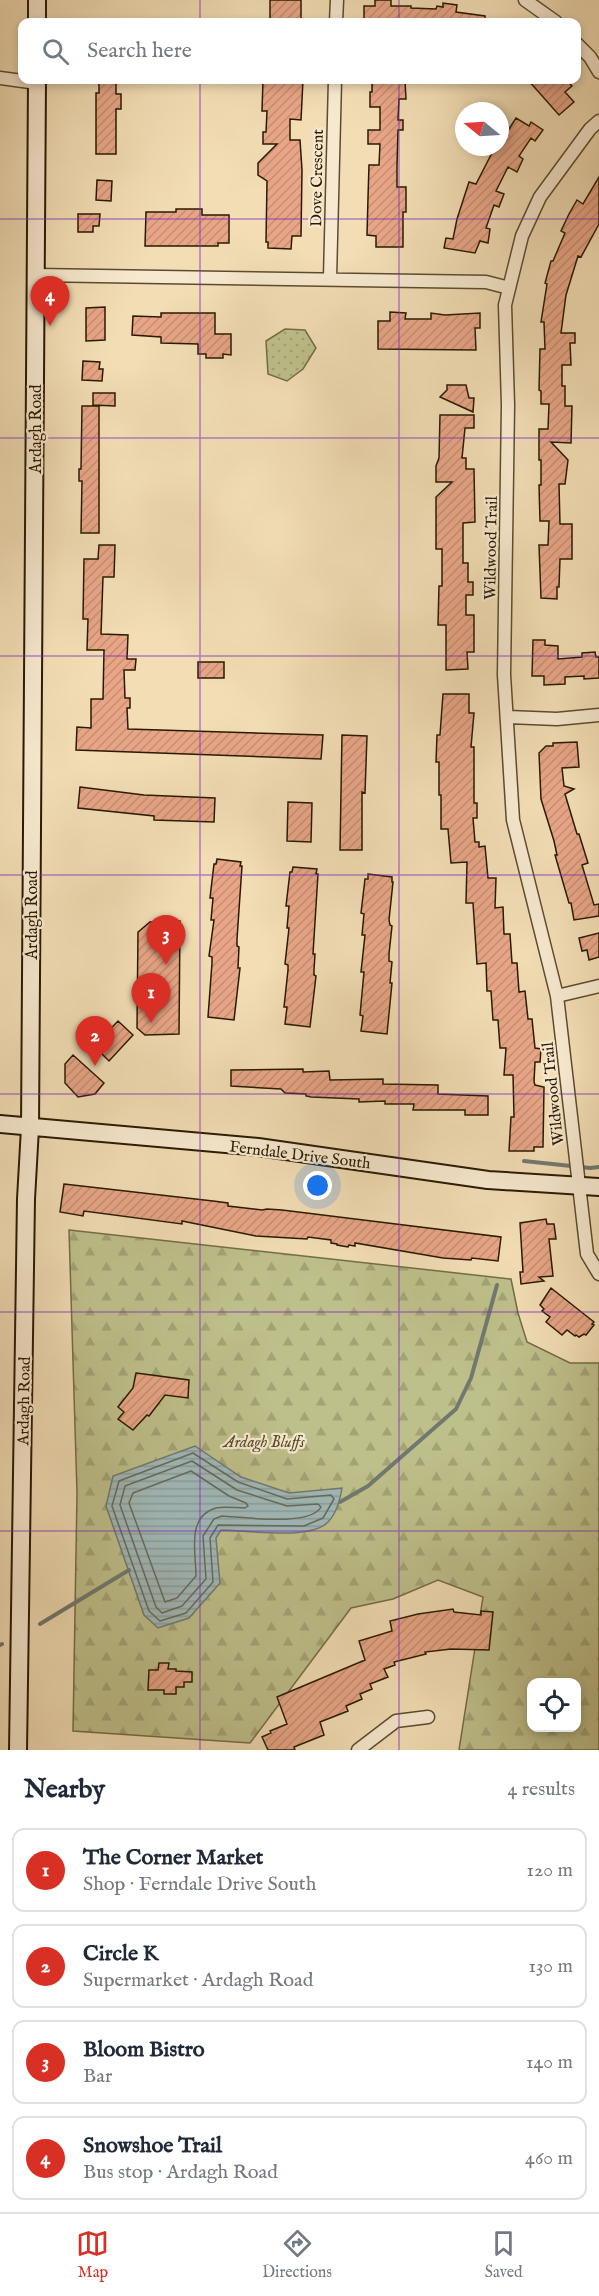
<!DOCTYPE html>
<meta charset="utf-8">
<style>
:root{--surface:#fff;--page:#f6f6f7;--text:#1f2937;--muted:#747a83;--line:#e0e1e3;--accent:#d93025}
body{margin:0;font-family:"IM FELL English",serif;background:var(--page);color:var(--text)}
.controls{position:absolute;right:18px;bottom:18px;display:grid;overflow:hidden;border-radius:12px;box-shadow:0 3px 9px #0003}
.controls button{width:54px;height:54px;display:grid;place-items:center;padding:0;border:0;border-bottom:2px solid var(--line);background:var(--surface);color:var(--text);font:30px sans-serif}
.compass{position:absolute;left:455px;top:102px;width:54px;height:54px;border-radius:50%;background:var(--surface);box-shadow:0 3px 9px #0003;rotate:288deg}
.you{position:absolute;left:318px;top:1186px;width:21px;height:21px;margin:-15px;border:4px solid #fff;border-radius:50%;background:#1a73e8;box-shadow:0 0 0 9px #1a73e833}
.badge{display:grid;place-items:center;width:39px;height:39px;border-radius:50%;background:var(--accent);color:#fff;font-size:20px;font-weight:700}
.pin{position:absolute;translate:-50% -50px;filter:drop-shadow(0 2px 3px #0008)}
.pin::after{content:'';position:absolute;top:32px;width:21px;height:18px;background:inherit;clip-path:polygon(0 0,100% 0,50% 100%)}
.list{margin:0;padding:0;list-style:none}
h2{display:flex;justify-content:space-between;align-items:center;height:78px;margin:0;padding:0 24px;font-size:26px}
h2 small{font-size:20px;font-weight:400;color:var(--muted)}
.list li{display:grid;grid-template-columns:39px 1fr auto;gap:18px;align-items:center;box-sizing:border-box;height:84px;margin:0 12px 12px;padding:0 12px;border:2px solid var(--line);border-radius:12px}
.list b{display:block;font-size:22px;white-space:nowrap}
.list p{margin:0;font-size:20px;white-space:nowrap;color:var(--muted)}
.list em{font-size:20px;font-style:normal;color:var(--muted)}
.icon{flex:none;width:33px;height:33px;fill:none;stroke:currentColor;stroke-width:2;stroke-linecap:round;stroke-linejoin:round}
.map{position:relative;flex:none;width:599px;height:1750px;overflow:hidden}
.search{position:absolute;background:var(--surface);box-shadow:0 3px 9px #0003;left:18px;right:18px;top:18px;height:66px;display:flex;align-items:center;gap:15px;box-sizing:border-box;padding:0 21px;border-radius:12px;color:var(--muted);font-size:22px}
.sheet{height:462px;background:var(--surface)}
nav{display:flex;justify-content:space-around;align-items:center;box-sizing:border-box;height:84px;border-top:2px solid var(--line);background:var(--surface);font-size:16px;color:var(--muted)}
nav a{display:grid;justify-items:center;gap:3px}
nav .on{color:var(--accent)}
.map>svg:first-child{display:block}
</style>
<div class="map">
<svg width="599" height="1750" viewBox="0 0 599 1750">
<defs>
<pattern id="grass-dots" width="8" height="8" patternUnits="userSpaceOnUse" patternTransform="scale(1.5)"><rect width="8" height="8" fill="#bec08b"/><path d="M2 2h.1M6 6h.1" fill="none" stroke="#a3a476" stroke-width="1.8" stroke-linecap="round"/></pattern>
<pattern id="forest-firs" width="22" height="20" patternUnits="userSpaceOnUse" patternTransform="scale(1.5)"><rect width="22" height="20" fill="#bec08b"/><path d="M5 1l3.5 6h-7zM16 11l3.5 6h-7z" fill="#a3a476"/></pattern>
<pattern id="water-rules" width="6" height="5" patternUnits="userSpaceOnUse" patternTransform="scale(1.5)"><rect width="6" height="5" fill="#a0b9b9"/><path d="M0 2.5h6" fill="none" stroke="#8a9e9d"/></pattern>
<pattern id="building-hatch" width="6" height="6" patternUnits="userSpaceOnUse" patternTransform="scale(1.5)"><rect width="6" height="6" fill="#e8a687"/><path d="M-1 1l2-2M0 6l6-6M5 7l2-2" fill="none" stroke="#c78e73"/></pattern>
</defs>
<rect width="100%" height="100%" fill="#f2ddb5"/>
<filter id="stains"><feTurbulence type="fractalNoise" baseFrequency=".00333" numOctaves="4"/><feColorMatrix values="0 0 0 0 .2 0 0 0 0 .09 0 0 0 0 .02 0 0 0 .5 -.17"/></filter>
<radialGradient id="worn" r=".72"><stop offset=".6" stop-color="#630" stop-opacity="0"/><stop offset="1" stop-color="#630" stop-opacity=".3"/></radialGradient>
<!-- grass -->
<path fill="url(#grass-dots)" stroke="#746d46" stroke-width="1.5" d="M285 329 305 330 316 348 303 369 287 381 268 374 266 341Z"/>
<!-- forest -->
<path fill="url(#forest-firs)" stroke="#746d46" stroke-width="1.5" fill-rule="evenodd" d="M69 1230 511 1279 518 1313 527 1342 570 1363H599V1750H459L483 1597 438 1580 393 1599 351 1608 250 1743 73 1731 77 1493ZM532 1682H576V1728H532Z"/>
<!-- water -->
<path fill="url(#water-rules)" stroke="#71796f" stroke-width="1.5" d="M195 1446 241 1477 289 1493 342 1488C340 1500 337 1513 328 1522 310 1541 246 1530 221 1530L216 1538 220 1583 189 1618 158 1628 144 1615 106 1506 113 1476Z"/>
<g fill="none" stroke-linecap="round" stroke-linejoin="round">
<!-- shore -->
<path stroke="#656a5d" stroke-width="1.5" d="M193 1453 238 1482 287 1499 331 1495 334 1499 323 1518 304 1526 218 1525 210 1538 213 1582 186 1613 160 1621 149 1611 112 1506 119 1481Z
M192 1461 237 1490 287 1506 318 1504 321 1507C310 1527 243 1517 222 1516L214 1519 203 1536 206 1579 182 1606 162 1613 156 1607 120 1505 125 1486Z
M191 1471 229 1496 246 1503 248 1506 245 1508C236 1508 225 1506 216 1508 186 1516 196 1554 196 1576L177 1598 165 1602 129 1503 133 1493Z"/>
<!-- stream -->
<path stroke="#71796f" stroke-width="4" d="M524 1161 590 1168 599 1167
M340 1502 368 1486 456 1409 471 1378 497 1285
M40 1624 129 1570
M0 1645 2 1644"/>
</g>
<!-- building -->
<path fill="url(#building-hatch)" stroke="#2a1a01" stroke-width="1.5" d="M270 0H301V22H270Z
M375 0H391V6H411V8L436 9 437 6 443 7V3L457 5 456 12 485 16V22L430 21V22H409V20L386 19V22H364V6H375Z
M263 80H303L301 120 290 119V140H300L302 170 301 236H292L291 249 268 248V242H266L267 181 258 175V163L277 144H263V132H266L267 111H262Z
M528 80H566L572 86 565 92 574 102 559 115Z
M99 81 116 82V94H121V109H116V154H96V93H99Z
M405 81 406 99H399L398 120H403V130H398L397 166V187H406V212H403V247H376V236L367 235 368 198 369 165H379L380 144H368V130H380V107H370V92H372V82Z
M516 118 529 126 531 122 543 130 535 141 531 138 519 156 523 159 517 172 508 167 496 191 504 194 499 207 494 205 486 228 490 229 488 243 480 241 475 253 444 248 446 238 453 239 457 219 469 182 476 184 495 147H500V143Z
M599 177V224L581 257 578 256 566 295 561 333H575V343H570L571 365H562V386H565V406H572L571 443 551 442 568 460 565 484H559L560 524H572V559H560L559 587H557V599L541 598 539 545H548L549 521H540L539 485H541V460H539V429H548L549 404H541V391L539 390 540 349H545L544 322H541L547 284 545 283 551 261H553L565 233 561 231 569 214 577 200 583 204Z
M97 180 112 181 111 201 96 200Z
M176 209H202V215H229V243H218V246H145L146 212H176Z
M78 214H100L99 226H93V232H78Z
M105 307V340L86 341V308Z
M390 312 406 313 405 319H431V313L445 315 480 313V328H475L476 350 378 349V321H390Z
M161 313H215V334H231V355L223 354V358H206V354H198V344L161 343V337L132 335 133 316 161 317Z
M83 361 100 362 99 369H103L102 381 82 380Z
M447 385H466L469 398H474L473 412 440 397 447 390Z
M93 393H115V406L93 405Z
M82 406H99V533H81L82 481H79V469H81Z
M440 415H474V428H465L462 458H466V469H474L475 522 463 523V563H468V582H473V595H466V615H474V652H467L468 669 446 670V625H438L439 586H442V549H436V497L452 482H436V466L439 458Z
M99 545H115L114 577H103L101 634 128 635 127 659H136L135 670H124L125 698H130V708H127L128 729 323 735 321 759 76 750 77 727 91 728V699H103L104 650H87L88 619H83L84 559H98Z
M533 640H545V645L558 646V659L582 657V653L595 652 596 657H599V678L584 679V676L565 677V684L544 685V676H532Z
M198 662H224V678H198Z
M443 694H469V713H474L471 747H474V803H477V818H473L475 842H479V847L485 846 488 878H496L495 908 503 907 504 934H510L512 963H517L519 992 525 991 528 1019H532L535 1048 541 1049 540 1062H535L534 1082 535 1085 544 1087 543 1147H534V1151H509L511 1117H514L513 1075H504L506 1048H500L498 1020H493L491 991H487L486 963 477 964 473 903H466L467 862 451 863 448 829H441V795H439V762H436L437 735H440Z
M342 735 367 736 365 793 362 792V850H340Z
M577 742 579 767 562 768 564 786 574 789 565 794 577 834H579L588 863 582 865 594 905 599 904V916L574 920 571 903H569L555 855H557L554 841 541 799 539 753 546 746H553V743Z
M80 787 144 795 215 798 214 822 154 820V816L78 808Z
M288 802 312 803 311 842 287 841Z
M217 859 241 862 240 866H242L237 939V946L239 947 238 968H240L234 1020 208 1017 212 963V957L209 956 214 920H211L213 898H210L214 864H216Z
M293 867 317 869 316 874H318L313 954H315L314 970V975L316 976 310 1027 285 1024 287 1007H284L288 970V965L285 964 289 928H287L289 906H286L290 872H292Z
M368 874 392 877V882H393L389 920 390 925 392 926 389 954V961L392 962 390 983H392L387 1034 361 1031 363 1016 360 1015 364 972H361L365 935H362L364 914 361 913 365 879H368Z
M180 921 179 1034 145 1035 137 1028 138 932 150 922Z
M599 933V957L589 960 587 950 582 951 579 938Z
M118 1021 133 1035 109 1061 94 1046Z
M73 1055 104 1083 95 1094 78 1097 65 1083V1064Z
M303 1069V1072L329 1071 330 1080 383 1079V1084L438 1085V1094L488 1096V1115H465V1110H413L414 1104H385V1101L359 1102V1099L311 1097 306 1096V1094L285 1093 281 1089 231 1086V1070Z
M64 1184 213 1201 228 1203V1206L262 1210 267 1209 282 1210 501 1237 498 1261 472 1258 471 1260 443 1258 355 1243V1246L349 1245 348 1247 337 1245V1244L331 1243V1240L308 1237 307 1239 256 1236 182 1221V1224L84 1211 83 1216 60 1212Z
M546 1219 547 1224H554L556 1239H549L553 1276 539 1277 544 1281 521 1284 520 1272H523L520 1223Z
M551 1288 594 1322 592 1324 594 1325 586 1335 584 1334 579 1337 576 1335 575 1336 567 1330 562 1335 546 1322 550 1317 542 1311 544 1309 540 1305Z
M136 1373 189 1380 188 1398 165 1395 149 1416 147 1415 133 1430 118 1419 124 1412 118 1407 133 1388Z
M453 1609 454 1612 481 1615V1611L493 1612 489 1650 451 1649 425 1652 426 1654 394 1662 395 1665 384 1669 388 1677 370 1684 372 1689 360 1694 362 1699 346 1706 348 1711 320 1722 324 1735 294 1747 295 1750H268L262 1737 271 1733 270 1731 287 1724 277 1697 365 1660 359 1641 392 1631 390 1621 418 1614Z
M159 1663H169L168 1669H176V1671L192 1672V1682H184V1687H176V1694H164V1690H148L149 1670H158Z"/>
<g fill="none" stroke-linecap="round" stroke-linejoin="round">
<defs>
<path id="street" d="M525 0 556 22
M336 22 337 0
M576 43 590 57 599 72
M0 78 37 83
M599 121 590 129 540 197 522 236 505 305 508 405 504 675 513 820 557 996 587 1254 599 1274
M36 275 486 282 509 288
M330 278 335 80
M508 717 557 719 599 715
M557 996 599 986
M358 1750 396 1721 428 1717"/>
<path id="secondary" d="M37 22V0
M0 1124 258 1147 488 1180 599 1187
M18 1750 26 1199 30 1128 37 80"/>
</defs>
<!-- street casing -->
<use href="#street" stroke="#5c4b2e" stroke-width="15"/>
<!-- secondary casing -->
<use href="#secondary" stroke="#2a1a01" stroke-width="20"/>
<!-- street -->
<use href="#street" stroke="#f7e9cf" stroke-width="12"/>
<!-- secondary -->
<use href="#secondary" stroke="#f7e9cf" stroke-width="16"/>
</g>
<!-- grid -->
<path fill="none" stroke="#7b2cbf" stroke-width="1.5" stroke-opacity="0.55" d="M200 0V22M399 0V22M200 80V1750M399 80V1750M0 219H599M0 438H599M0 656H599M0 875H599M0 1094H599M0 1312H599M0 1531H599"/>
<g text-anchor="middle" stroke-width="4.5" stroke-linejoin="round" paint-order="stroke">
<!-- street labels -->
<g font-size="16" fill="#2a1a01" stroke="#f7e9cf">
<text transform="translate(316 178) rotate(-89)" y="6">Dove Crescent</text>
<text transform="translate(35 429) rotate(-90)" y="6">Ardagh Road</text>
<text transform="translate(490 548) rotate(-89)" y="6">Wildwood Trail</text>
<text transform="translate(31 915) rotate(-90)" y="6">Ardagh Road</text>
<text transform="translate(552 1094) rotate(-96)" y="6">Wildwood Trail</text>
<text transform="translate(300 1154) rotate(7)" y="6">Ferndale Drive South</text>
<text transform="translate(23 1401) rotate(-89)" y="6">Ardagh Road</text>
</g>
<!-- park labels -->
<g font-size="16" font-style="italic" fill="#564c2a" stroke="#f7e9cf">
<text x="264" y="1447">Ardagh Bluffs</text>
</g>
</g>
<rect width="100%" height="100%" filter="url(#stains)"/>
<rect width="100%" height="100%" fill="url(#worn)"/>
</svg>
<div class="controls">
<button><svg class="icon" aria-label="locate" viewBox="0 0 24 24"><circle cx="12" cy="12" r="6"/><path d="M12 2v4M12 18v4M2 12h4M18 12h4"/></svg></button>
</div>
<svg class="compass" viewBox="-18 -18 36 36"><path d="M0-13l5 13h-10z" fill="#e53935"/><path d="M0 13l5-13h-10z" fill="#747a83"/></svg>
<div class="you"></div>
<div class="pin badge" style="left:151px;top:1023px">1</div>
<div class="pin badge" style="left:95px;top:1066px">2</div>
<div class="pin badge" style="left:166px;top:965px">3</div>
<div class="pin badge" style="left:50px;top:326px">4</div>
<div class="search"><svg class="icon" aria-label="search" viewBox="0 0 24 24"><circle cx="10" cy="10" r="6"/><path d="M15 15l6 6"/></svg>Search here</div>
</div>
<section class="sheet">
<h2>Nearby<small>4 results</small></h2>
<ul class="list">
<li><span class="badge">1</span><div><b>The Corner Market</b><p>Shop · Ferndale Drive South</p></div><em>120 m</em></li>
<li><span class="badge">2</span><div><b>Circle K</b><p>Supermarket · Ardagh Road</p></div><em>130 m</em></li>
<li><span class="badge">3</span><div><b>Bloom Bistro</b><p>Bar</p></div><em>140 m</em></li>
<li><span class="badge">4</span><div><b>Snowshoe Trail</b><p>Bus stop · Ardagh Road</p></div><em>460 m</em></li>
</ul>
</section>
<nav>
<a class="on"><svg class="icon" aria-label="map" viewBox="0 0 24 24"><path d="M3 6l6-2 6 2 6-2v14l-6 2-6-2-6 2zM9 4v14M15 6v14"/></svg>Map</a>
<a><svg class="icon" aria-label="directions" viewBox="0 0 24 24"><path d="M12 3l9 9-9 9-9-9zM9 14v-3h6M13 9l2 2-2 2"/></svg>Directions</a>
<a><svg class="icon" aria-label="saved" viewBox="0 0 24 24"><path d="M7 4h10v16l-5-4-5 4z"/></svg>Saved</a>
</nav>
